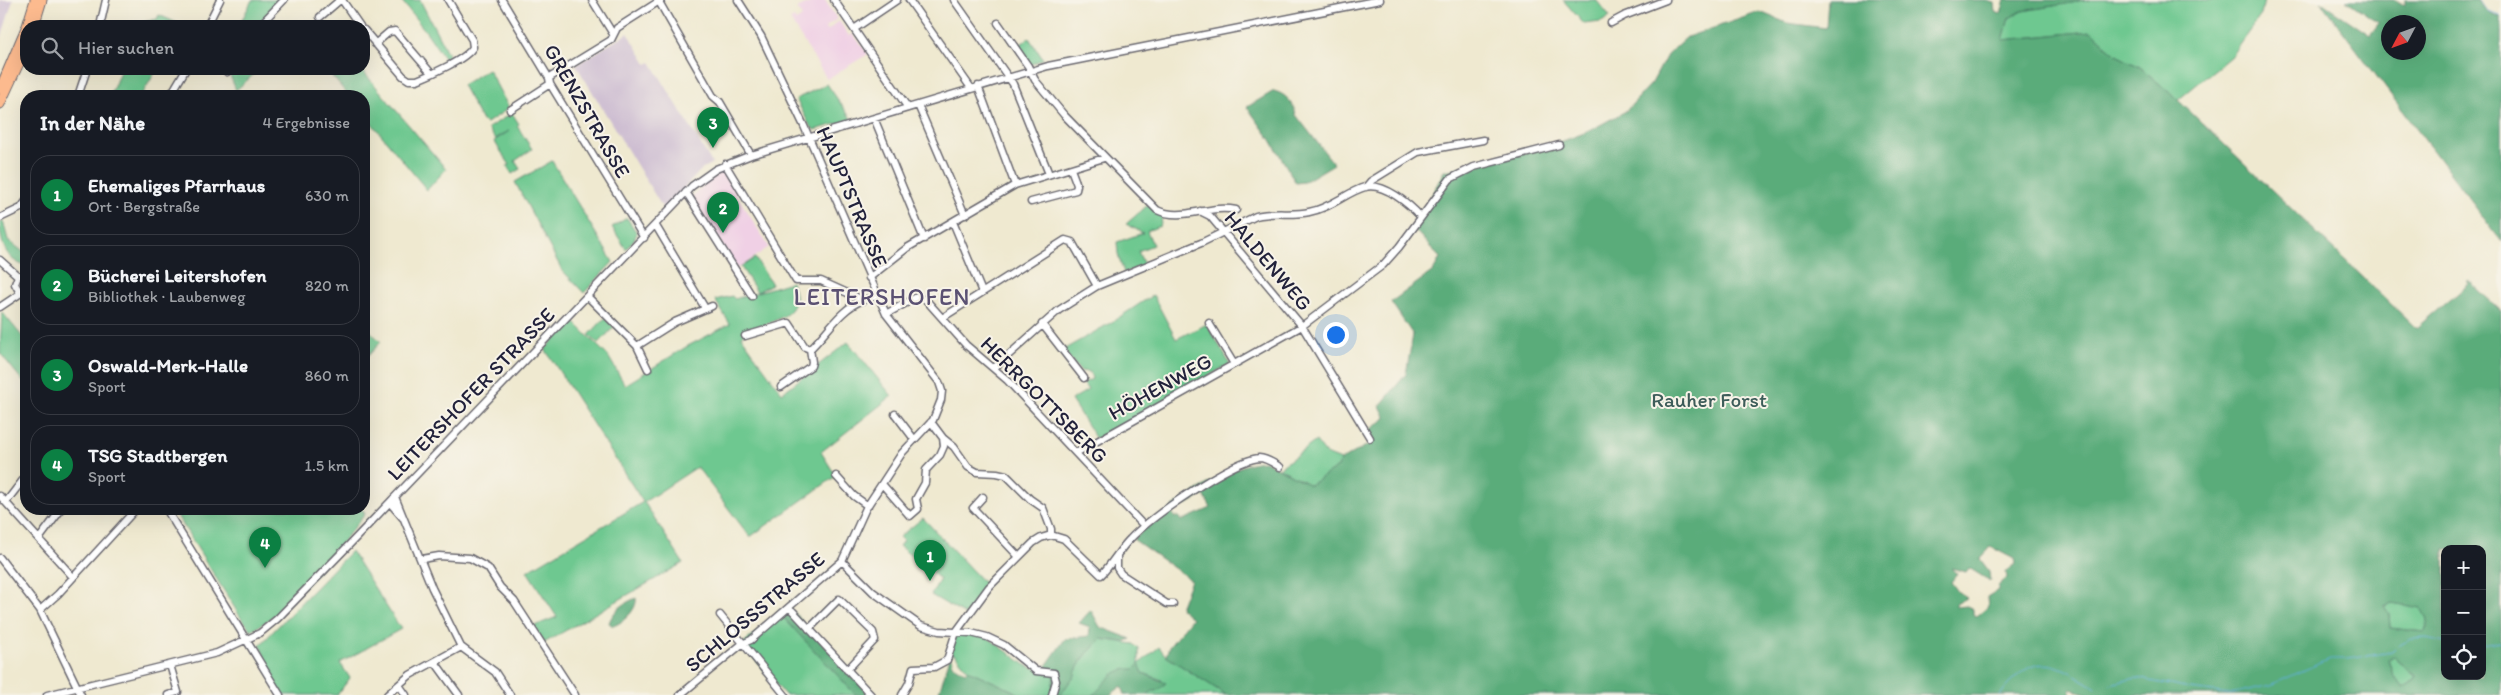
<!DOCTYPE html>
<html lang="de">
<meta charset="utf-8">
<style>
:root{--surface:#171b24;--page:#20242c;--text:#f1f3f6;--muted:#9ea1a6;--line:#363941;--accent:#0b8043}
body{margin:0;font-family:Itim,sans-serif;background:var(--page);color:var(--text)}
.controls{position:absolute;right:15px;bottom:15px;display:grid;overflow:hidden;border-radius:10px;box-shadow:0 5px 20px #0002}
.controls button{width:45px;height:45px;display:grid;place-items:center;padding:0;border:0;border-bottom:1px solid var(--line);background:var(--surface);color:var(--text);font:25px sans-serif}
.compass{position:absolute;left:2381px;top:15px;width:45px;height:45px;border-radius:50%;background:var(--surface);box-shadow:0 5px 20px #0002;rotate:229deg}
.you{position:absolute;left:1335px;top:334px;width:18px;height:18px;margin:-12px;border:4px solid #fff;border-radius:50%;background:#1a73e8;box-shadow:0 0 0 8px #1a73e833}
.badge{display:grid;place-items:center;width:32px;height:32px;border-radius:50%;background:var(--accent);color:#fff;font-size:16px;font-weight:700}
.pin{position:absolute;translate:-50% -41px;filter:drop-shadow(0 1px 2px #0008)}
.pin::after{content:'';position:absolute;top:26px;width:18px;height:15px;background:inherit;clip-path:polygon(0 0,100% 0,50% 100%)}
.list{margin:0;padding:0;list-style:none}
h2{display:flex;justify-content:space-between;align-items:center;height:65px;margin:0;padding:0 20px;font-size:21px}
h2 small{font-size:16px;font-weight:400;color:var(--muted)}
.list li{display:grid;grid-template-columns:32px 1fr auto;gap:15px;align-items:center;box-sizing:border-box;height:80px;margin:0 10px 10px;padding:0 10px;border:1px solid var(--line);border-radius:20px}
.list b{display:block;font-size:19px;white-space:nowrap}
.list p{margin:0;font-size:16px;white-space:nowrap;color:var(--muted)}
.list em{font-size:16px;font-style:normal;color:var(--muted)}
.icon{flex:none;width:28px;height:28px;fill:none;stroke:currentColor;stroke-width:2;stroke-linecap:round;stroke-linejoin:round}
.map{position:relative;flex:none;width:2501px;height:695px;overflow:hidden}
.search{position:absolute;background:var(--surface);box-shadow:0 5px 20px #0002;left:20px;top:20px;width:350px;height:55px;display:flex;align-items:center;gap:12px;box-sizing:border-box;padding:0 18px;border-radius:20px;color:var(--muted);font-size:19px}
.panel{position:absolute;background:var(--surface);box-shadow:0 5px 20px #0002;left:20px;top:90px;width:350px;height:425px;border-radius:20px}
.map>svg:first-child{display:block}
</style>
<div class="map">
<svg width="2501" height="695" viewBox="0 0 2501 695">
<rect width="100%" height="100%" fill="#f7f3e8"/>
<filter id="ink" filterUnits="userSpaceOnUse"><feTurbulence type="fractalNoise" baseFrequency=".02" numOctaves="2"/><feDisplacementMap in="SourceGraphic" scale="10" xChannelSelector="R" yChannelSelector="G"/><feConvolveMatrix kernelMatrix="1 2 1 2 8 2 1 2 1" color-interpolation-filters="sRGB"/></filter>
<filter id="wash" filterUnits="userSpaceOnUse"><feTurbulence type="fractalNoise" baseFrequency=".0096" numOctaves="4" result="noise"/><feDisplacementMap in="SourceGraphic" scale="20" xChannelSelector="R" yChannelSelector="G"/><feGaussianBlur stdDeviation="1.12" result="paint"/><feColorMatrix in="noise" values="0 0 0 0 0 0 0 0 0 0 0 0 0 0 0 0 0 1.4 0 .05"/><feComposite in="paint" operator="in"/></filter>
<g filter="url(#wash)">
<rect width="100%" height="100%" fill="#efe9d0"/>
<!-- built -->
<path fill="#f0d0e5" d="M815 0H825L837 19 825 28 827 31 839 21 849 36 853 34 868 54 827 79 790 20 794 18 796 21 802 17 797 9Z
M722 171 769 247 737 269 692 197 709 180Z"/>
<!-- industrial -->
<path fill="#cebed2" d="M0 0H13L0 42Z
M628 33 647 64 651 62 712 163 700 171 664 210 576 65Z"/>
<!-- green -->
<path fill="#6ec890" stroke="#487566" d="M252 0H280L256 26H239Z
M401 0H420L452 62 448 64 427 33Z
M1563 0H1596L1610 17 1601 22 1584 24Z
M2090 0H2264L2261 15 2231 56 2178 100 2140 67 2116 55 2091 31 2003 40 2009 18 2022 11Z
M159 15 179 24 178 26H133L134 24 157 19Z
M1029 38 1043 59 1030 65 1017 47Z
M121 69H157L141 96H110Z
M232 69H260L236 90 229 73Z
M326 69H361L446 169 427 190 364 114V96H349Z
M488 69 509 108 487 123 482 121 462 85Z
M827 84 852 120 814 130 809 124 796 99Z
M512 113 519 124 517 126 532 149 515 161 520 169 512 174 507 166 510 165 494 141 509 131 495 139 488 128Z
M552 161 613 262 584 293 562 270 515 182Z
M1149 204 1163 215 1160 226 1147 231 1153 245 1138 251 1144 265 1124 273 1118 254 1117 242 1143 233 1126 224Z
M627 218 637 233 634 240 626 249 612 227Z
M3 221 8 240 26 254V266C6 261 0 242 0 223Z
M755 258 772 284 757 292 741 267Z
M791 282C810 322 760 320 741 336L782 393 848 342 892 396 821 452 836 476 750 537 697 467 644 502 683 563 544 643 534 626 557 617 527 571 643 502 545 349 572 320 608 356 625 385 686 347 730 324 715 300 732 296 735 299Z
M1153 295 1176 339 1207 324 1230 364 1096 439 1071 400 1088 390 1083 383 1092 379 1090 372 1080 371 1063 350 1112 322Z
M2 312 26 341V385L0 353Z
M605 318 614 327 598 344 589 335Z
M364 325 381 342 364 360Z
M1316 441 1326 454 1341 460 1338 467 1310 485 1279 468Z
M173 509H362L365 514C341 544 285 617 251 630L241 618Z
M923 518 986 585 965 615 931 595 940 579 899 546 903 541 899 537Z
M351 551 401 629 340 663 350 678 337 695H279L260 645Z
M2392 603 2421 608 2427 619 2425 632 2390 628 2389 614 2384 606Z
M780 614 856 695H785L742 644Z
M956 632 987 637 1027 666 1054 673 1052 695H1022L968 670 955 654H951Z
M1101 639 1134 644 1139 649V664L1159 647 1166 656 1226 695H1146L1162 680 1143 673 1139 665 1101 695H1060L1068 683 1074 678C1077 662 1090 651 1101 639Z
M2394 657 2416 677 2411 684 2404 688 2393 675 2388 658Z"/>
<!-- forest -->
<path fill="#5aac7a" stroke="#3e675a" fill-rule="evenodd" d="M1828 0H1986L1994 2 1995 12 2001 14 2005 0H2090L2022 11 2009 18 2003 40 2091 31 2116 55 2140 67 2178 100 2416 328 2468 284V280L2501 311V695H2092L2071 689V695H1226L1166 656 1169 647 1192 618 1180 608 1191 580 1133 539C1156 517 1233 460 1265 461L1310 485 1338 467 1341 460 1370 444 1369 430 1386 418 1380 406 1406 374 1413 335 1391 302 1433 271 1440 258 1414 229 1444 171 1547 147 1587 132 1626 111 1652 83 1667 55 1687 37 1760 12 1787 23 1826 28ZM1204 495 1211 508 1181 521 1178 516 1175 518 1172 512ZM1991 547 2014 559 2015 564 2006 571 2007 578 1998 586V590L1987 597 1988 607 1977 616 1973 614V609L1967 606 1956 607V604L1967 598 1959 593 1951 582 1957 574 1951 568 1966 572 1969 568 1990 581 1989 571 1980 559ZM2445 549H2482V676H2445ZM2392 603 2421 608 2427 619 2425 632 2390 628 2389 614 2384 606ZM2394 657 2416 676 2411 684 2404 688 2393 675 2388 659Z
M2346 0H2393L2405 5V0H2476C2483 8 2490 15 2501 16V241L2320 1 2370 35 2379 23ZM2388 22H2418V52H2388Z
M1274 91C1286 94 1293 102 1296 115L1334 164 1304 182 1296 183 1271 140 1247 107Z
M636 598C638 609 623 623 613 626L609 623C612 612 625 602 636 598Z
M789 607 871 695H856L780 614Z
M1091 610 1100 627 1131 639 1124 642 1101 639C1090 651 1077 662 1074 678 1067 683 1066 689 1060 695H1052L1054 673 1043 670 1065 639 1089 636 1090 627 1079 623Z
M950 657 953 660 952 664 965 672 968 670 1022 695H938Z
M1139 664 1143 673 1166 683 1157 691H1153L1146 695H1125L1122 686 1110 695H1093C1108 682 1111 668 1134 669Z"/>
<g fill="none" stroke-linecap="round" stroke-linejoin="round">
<!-- stream -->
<path stroke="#61afdb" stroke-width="1" d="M2477 0 2488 11 2501 15
M2482 645 2501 642
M2110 684 2136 678 2190 689 2230 694 2271 685 2329 659H2348L2392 652 2398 646 2411 639 2426 638 2445 642
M2000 695C2035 649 2054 661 2096 688"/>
</g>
</g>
<g filter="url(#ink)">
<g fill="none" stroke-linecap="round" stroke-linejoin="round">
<defs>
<path id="minor" d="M342 0 360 26
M502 0 549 78 550 84 644 238
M592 0 613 34
M658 0 713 96 720 102 751 155
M834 0 908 108
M909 0 971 88
M954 0 1013 84 1049 174
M320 17 340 0
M998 23 1028 66 1035 80 1064 115 1157 210C1182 222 1209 204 1236 210
M1611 23 1624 16 1666 0
M100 26 106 0
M207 26 220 0
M259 26 284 0
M854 29 897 0
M364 30 403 76 409 80H417C430 75 467 59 473 47L472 40 448 0
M375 44 389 32 395 31 431 73
M227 72 229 69
M549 78 611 40 617 28 661 0
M978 86 1015 185
M78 96 87 69
M170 96 186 69
M918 105 965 215
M510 110 550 84
M874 118 924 239
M725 164 796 281H821L863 300 877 296
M1366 187 1371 181 1418 152 1483 140
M686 192 752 296
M1031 202 1076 190 1077 185 1071 169
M1200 211 1210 216 1302 326 1370 438
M0 218 21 208 26 201
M953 222 982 292
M656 226 705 308
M0 260 18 276
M26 274 18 276 15 284 19 291 26 294
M869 278 907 248 1015 185 1104 158
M587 296 637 346 648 369
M0 307 21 293
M886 314 917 297 926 300 966 345 1007 380 1144 526
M942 318 1065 240 1072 242 1097 286
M1209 323 1234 364
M1042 324 1084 378
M745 336 789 323 805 347 810 349
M637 346 675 322 712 306
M994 368 1059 310 1097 286 1201 243 1256 216C1273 211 1292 216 1309 212 1331 208 1347 192 1365 187 1384 182 1410 205 1421 217
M781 387 811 366 812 362 810 349C827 333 840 309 863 300
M895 414 914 439
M943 438 954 447 968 467 977 472 997 473 1006 475 1030 499 1043 508 1051 529V535
M1076 453 1302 326 1383 265 1399 247 1450 179 1474 167 1559 145
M836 476 854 496 868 506
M882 484 910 516 918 509 916 499 925 483 926 470 940 455 944 446 943 438 931 422
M0 496 73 577
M395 497 432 588 461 647 495 672 510 695
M983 497 973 508 975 510 1019 557
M6 502 26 476
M390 503 403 518
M166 509 280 695
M39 539 60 511
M1117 555V568L1121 574 1167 604H1173
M0 558 40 610 81 695
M422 559 439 556 470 558 488 568 500 587 514 601 575 695
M842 561 873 592 921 626 939 631 971 633 987 637 1004 645 1036 671 1054 673 1056 681 1052 695
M789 607 871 695
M40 610 58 594 136 509
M720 615 785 695
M809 629 839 599 873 632 875 640 847 670
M435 662 459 695
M399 685 406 695
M47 695 217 653 260 633 277 619 349 545 692 186 716 169 751 155 1048 66 1380 0
M168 695 178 692 170 665
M387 695 410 675 461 647
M680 695 742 644 751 640 842 561 866 508 902 453 933 420 941 400 942 391 939 382 886 314 804 126 761 36 738 0
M902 695 909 683 913 668 934 667 947 660 956 632 989 587 1033 543 1041 538 1051 535 1064 539 1101 575C1112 564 1119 550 1130 539 1151 517 1230 461 1259 458 1267 458 1274 464 1280 467"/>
<path id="highway" d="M27 26 35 0
M34 26 42 0
M0 89 26 28
M0 104 26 48"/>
</defs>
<!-- minor casing -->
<use href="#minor" stroke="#6a686f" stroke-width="9"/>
<!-- highway casing -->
<use href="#highway" stroke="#6a686f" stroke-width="11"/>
<!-- minor -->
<use href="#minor" stroke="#fff" stroke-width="6"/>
<!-- highway -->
<use href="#highway" stroke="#fcba8e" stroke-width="9"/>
</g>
</g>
<g text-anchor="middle" stroke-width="4" stroke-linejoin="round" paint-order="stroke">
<!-- street labels -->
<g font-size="21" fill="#22223b" stroke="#f7f3e8">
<text transform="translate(587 111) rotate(60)" y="7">GRENZSTRASSE</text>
<text transform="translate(852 197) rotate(67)" y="7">HAUPTSTRASSE</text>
<text transform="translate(1268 261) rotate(50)" y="7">HALDENWEG</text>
<text transform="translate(1160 387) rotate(-29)" y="7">HÖHENWEG</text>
<text transform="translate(471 394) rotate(-46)" y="7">LEITERSHOFER STRASSE</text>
<text transform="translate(1044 400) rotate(45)" y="7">HERRGOTTSBERG</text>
<text transform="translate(755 612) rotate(-40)" y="7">SCHLOSSSTRASSE</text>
</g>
<!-- park labels -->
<g font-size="21" fill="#3d5c59" stroke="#f7f3e8">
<text x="1709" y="407">Rauher Forst</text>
</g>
<!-- quarter labels -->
<g font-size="24" letter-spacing="1" fill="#5b5172" stroke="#f7f3e8">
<text x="882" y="305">LEITERSHOFEN</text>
</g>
</g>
</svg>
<div class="controls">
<button>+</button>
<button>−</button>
<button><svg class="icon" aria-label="locate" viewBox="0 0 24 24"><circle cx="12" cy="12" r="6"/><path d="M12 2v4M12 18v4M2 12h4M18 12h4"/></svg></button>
</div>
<svg class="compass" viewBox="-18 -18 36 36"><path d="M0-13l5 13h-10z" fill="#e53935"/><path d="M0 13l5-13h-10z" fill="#9ea1a6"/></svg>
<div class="you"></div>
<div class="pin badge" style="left:930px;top:581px">1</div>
<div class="pin badge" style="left:723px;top:233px">2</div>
<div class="pin badge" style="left:713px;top:148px">3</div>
<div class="pin badge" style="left:265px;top:568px">4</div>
<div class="search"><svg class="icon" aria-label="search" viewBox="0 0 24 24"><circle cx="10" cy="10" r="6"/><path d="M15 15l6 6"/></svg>Hier suchen</div>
<section class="panel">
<h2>In der Nähe<small>4 Ergebnisse</small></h2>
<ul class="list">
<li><span class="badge">1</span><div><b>Ehemaliges Pfarrhaus</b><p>Ort · Bergstraße</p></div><em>630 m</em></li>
<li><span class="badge">2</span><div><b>Bücherei Leitershofen</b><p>Bibliothek · Laubenweg</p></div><em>820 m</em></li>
<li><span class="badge">3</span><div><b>Oswald-Merk-Halle</b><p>Sport</p></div><em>860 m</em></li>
<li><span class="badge">4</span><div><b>TSG Stadtbergen</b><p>Sport</p></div><em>1.5 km</em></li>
</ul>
</section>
</div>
